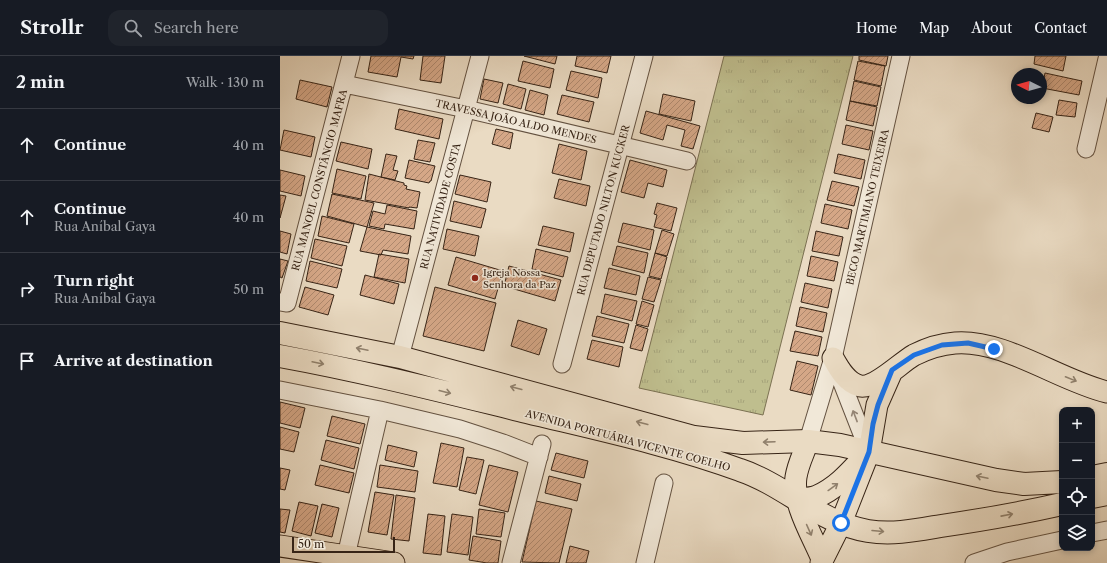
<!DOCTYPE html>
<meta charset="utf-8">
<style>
:root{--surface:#171b24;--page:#20242c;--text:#f1f3f6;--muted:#9ea1a6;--line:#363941}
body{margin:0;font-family:"Libre Caslon Text",serif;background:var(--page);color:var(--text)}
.controls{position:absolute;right:12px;bottom:12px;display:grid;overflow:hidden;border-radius:8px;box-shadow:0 2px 6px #0003}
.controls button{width:36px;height:36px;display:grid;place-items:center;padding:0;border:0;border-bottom:1px solid var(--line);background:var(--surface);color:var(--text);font:20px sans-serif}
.compass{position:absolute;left:731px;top:12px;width:36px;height:36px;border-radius:50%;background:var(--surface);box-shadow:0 2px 6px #0003;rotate:275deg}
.scale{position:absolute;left:12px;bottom:10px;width:103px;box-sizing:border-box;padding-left:4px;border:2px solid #372416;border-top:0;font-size:11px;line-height:14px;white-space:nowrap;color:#372416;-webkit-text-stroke:3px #f1e8d8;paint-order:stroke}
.stop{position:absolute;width:12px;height:12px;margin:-9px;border:3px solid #1a73e8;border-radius:50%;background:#fff}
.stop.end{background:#1a73e8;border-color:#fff;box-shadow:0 1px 4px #0008}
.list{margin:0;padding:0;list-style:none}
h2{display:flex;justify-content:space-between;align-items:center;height:52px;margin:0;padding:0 16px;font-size:17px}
h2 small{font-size:13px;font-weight:400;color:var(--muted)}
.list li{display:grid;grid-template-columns:26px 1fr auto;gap:12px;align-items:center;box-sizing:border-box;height:72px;padding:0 16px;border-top:1px solid var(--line)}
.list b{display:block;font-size:15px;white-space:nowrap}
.list p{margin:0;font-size:13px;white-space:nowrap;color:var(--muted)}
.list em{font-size:13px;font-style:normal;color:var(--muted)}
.icon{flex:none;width:22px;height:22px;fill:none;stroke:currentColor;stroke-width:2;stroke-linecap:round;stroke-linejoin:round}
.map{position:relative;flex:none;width:827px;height:507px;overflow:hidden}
header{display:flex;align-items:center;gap:24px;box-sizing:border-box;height:56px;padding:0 20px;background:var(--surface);border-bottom:1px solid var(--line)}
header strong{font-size:19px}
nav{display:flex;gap:22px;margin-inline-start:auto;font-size:14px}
.search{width:280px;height:36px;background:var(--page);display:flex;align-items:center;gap:10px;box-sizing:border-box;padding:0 14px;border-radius:12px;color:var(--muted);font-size:15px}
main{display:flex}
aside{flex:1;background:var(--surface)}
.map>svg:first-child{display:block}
</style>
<header>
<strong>Strollr</strong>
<div class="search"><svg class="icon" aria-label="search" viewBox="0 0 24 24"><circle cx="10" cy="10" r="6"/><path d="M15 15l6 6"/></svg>Search here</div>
<nav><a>Home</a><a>Map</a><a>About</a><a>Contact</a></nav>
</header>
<main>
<aside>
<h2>2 min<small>Walk · 130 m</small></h2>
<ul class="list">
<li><svg class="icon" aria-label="ahead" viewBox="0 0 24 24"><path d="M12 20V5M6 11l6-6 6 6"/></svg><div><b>Continue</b></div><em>40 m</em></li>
<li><svg class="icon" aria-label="ahead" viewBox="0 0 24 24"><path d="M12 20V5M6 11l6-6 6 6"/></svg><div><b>Continue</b><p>Rua Aníbal Gaya</p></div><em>40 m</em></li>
<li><svg class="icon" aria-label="right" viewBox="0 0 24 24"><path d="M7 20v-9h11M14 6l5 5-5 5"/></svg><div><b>Turn right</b><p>Rua Aníbal Gaya</p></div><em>50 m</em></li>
<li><svg class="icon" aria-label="arrive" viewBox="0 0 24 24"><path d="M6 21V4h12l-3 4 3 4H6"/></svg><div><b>Arrive at destination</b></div></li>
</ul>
</aside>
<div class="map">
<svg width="827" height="507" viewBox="0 0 827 507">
<defs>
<pattern id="grass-tufts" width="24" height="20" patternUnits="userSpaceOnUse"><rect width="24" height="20" fill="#bfbe8e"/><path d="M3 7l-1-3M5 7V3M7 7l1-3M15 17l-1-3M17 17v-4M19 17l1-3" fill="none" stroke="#a5a37a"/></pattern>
<pattern id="building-hatch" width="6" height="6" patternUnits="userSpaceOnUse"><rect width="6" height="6" fill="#d5a787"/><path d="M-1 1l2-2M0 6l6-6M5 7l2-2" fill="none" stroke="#ae886d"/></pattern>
</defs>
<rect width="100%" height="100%" fill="#eadbc3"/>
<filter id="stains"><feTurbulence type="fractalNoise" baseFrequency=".005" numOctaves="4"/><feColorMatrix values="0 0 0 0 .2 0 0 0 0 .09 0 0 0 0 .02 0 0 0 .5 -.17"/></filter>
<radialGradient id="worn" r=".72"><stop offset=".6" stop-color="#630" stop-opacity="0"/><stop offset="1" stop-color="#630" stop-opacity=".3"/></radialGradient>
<!-- grass -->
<path fill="url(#grass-tufts)" stroke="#7b7152" d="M444 0H573L483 359 359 332Z"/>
<!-- building -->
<path fill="url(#building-hatch)" stroke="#372416" d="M91 0H134L133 3 121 1 117 21 88 16Z
M143 0H165L161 27 140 24Z
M244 0H277L275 8Z
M297 0H331L327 17 295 10Z
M579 0H608L606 10 579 4Z
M755 0H786L783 15 754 8Z
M243 5 274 13 270 32 238 25Z
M578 5 605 10 601 30 574 24Z
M291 15 322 22 318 42 286 34Z
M765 17 802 25 799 39 762 32Z
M204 23 223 27 218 47 200 43Z
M20 24 52 31 47 51 16 43Z
M574 25 601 31 597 50 570 45Z
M228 28 246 33 241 53 223 48Z
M250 34 268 39 264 59 245 54Z
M383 38 415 45 411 65 379 58Z
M282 39 314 46 309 66 277 58Z
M779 44 797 47 795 61 776 59Z
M570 45 597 51 593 70 566 64Z
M119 53 163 63 159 83 115 73Z
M366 55 420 70 413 93 401 90 405 74 387 69 383 84 360 77Z
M756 57 773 61 769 76 752 72Z
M566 69 593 75 589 94 562 88Z
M216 73 233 77 230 93 212 88Z
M4 74 35 81 31 101 0 94Z
M138 84 155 87 150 106 134 103Z
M61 86 92 93 88 113 56 105Z
M279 88 307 95 301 124 272 117Z
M106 98 117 100 113 114 118 115 115 124 101 121Z
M558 98 585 104 581 123 554 117Z
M129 104 155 110 151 125H150L149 127 125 122Z
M350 104 387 114 383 131 368 127 364 142 341 136Z
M57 113 86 120 81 143 52 137Z
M0 114 25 120 21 140 0 135Z
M89 118 124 127V129L127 130 126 133 140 136 137 152 129 151V152L85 144Z
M180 119 211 126 207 146 175 138Z
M279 123 310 130 306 150 274 142Z
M552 125 579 131 574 150 547 144Z
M52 138 94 147 87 171 47 160Z
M0 139 6 140 0 162Z
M174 145 206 153 201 172 170 165Z
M377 147 397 152 391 175 374 171 377 159 374 158Z
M545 148 572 154 568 173 541 167Z
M107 149 137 155 134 173 105 168 104 173 89 170 93 155 105 158Z
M42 160 74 168 69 187 38 180Z
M343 167 374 174 370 194 338 186Z
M263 170 294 177 290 196 258 189Z
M87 171 131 180 128 198 103 194 101 199 80 195Z
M167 173 199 180 195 200 163 193Z
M382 174 394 178 387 200 375 197Z
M0 175 11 178 7 198 0 196Z
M536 175 563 181 559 200 532 195Z
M35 183 67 190 62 210 31 202Z
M337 190 368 197 364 217 332 209Z
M256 193 288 201 283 221 252 213Z
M375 197 387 201 381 223 369 220Z
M99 198 129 203 125 227 94 221Z
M531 200 558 206 554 225 527 220Z
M176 201 223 215 215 243 168 229Z
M0 203 8 205 2 222 0 221Z
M30 205 62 213 57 232 26 225Z
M229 210 281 224 275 245 224 230Z
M329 212 360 220 356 239 324 232Z
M85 219 119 228 114 248 80 239Z
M368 221 381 224 374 246 362 243Z
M525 227 552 233 548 252 521 246Z
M25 231 54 239 48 259 19 251Z
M155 231 216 247 204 295 143 280Z
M325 238 357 245 352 265 321 257Z
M362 245 374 249 368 271 356 268Z
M520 251 547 257 543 276 516 270Z
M317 260 349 268 344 287 312 280Z
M238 264 267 273 259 299 231 290Z
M356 269 368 273 362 295 350 292Z
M515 275 542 281 538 300 510 295Z
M312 284 343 291 339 311 307 303Z
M517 305 538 310 531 339 510 334Z
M0 346 25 352 20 372 0 367Z
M52 360 85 368 80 388 47 380Z
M0 371 19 376 14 396 0 393Z
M46 384 79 392 74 413 41 404Z
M161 387 184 392 177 431 153 427Z
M108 389 137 396 134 411 105 404Z
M276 397 308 405 304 422 271 414Z
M187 401 204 404 196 438 179 434Z
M40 409 74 417 69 437 35 429Z
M100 409 138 415 135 436 97 431Z
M209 409 238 416 228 456 199 449Z
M0 412 10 414 5 434 0 433Z
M269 420 301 428 297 445 265 437Z
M95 436 114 439 107 479 88 476Z
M116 439 135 442 129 485 111 483Z
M256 445 292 453 279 507 242 506Z
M19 446 38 450 31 480 12 475Z
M42 448 59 452 52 481 35 477Z
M0 453 10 454 5 477 0 476Z
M199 453 225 457 221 481 196 478Z
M148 458 165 460 161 499 143 497Z
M172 458 193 461 188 499 167 496Z
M193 480 221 485 218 507H207L189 504Z
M290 490 309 495 306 507H286Z"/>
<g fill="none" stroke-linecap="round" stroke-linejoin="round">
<defs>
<path id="minor" d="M64 28 186 53 407 105
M806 93 827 3
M0 246 7 247 71 0
M120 301 200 0
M282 308 364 0
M557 314 589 396
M0 334 100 354 180 373 223 387 259 401
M528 385 553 302 621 0
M812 477 827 474
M66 500 100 354
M231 507 262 388
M365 507 384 427
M694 507 727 496 782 484"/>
<path id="major" d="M553 302C559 313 567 327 580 330 595 333 620 307 634 299 646 293 661 288 675 287 724 283 780 325 827 336
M528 385C524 397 518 408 516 421 512 447 532 479 542 503
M0 490 114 507
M541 507 561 467 589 396 597 349 612 315"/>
<path id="highway" d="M0 277 120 301 414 381 463 387 528 385 560 389 716 424 744 428 782 426
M0 300C83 315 165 336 247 356 317 373 392 389 460 414 505 429 540 467 588 475 613 479 637 474 661 470 702 464 742 457 782 448
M812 421 827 418
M812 441 827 438
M517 444C523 443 530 443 536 441 558 432 573 413 589 396"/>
</defs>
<!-- minor casing -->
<use href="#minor" stroke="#645241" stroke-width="19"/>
<!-- major casing -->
<use href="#major" stroke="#372416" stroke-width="23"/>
<!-- highway casing -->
<use href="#highway" stroke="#372416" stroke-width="24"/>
<!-- minor -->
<use href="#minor" stroke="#f1e8d8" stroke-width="17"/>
<!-- major -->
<use href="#major" stroke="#eadbc3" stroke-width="21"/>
<!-- highway -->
<use href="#highway" stroke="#eadbc3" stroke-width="22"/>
</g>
<!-- one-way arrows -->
<defs><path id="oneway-shaft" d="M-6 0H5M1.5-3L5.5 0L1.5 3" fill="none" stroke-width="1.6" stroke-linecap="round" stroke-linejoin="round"/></defs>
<g stroke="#90806c">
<use href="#oneway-shaft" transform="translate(82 293) rotate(-168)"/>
<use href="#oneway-shaft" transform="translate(38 307) rotate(12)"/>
<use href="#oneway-shaft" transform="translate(791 323) rotate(22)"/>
<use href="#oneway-shaft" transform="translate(236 332) rotate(-165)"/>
<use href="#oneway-shaft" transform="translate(165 336) rotate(14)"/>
<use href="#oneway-shaft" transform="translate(362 367) rotate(-165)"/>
<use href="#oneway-shaft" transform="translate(489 386) rotate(178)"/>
<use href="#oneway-shaft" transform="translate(702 421) rotate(-168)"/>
<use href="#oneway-shaft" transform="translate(553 431) rotate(-36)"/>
<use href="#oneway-shaft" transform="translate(727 459) rotate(-11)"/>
<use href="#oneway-shaft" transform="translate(529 474) rotate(66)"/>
<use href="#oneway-shaft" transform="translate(598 475) rotate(5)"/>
</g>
<use stroke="#948677" href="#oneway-shaft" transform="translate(575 360) rotate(-111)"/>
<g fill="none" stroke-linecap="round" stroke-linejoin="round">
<!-- route -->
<path stroke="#1a73e8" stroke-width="5" d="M561 467 589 396 593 368 598 349 612 314 634 299 662 289 688 287 714 293"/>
</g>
<!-- markers -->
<circle fill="#8f2418" stroke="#f1e8d8" stroke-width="1.5" cx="195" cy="222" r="4"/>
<g text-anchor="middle" stroke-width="3" stroke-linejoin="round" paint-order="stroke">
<!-- street labels -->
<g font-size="10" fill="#372416" stroke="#f1e8d8">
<text transform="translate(236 65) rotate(13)" y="4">TRAVESSA JOÃO ALDO MENDES</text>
<text transform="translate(39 124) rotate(-75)" y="4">RUA MANOEL CONSTÂNCIO MAFRA</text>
<text transform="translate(160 150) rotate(-75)" y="4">RUA NATIVIDADE COSTA</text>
<text transform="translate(587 151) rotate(-77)" y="4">BECO MARTIMIANO TEIXEIRA</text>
<text transform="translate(323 154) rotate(-75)" y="4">RUA DEPUTADO NILTON KUCKER</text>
<text transform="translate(348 384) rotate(15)" y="4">AVENIDA PORTUÁRIA VICENTE COELHO</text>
</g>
<!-- poi labels -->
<g font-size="10" fill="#372416" stroke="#f1e8d8" text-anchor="start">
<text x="203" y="220">Igreja Nossa<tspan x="203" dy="12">Senhora da Paz</tspan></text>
</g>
</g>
<rect width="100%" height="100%" filter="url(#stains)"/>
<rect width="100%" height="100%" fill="url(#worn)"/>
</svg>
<div class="controls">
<button>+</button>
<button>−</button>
<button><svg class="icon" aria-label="locate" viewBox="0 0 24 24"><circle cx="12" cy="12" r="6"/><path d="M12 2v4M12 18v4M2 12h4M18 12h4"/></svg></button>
<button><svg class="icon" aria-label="layers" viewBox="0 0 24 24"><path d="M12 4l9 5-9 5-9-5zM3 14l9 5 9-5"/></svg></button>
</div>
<svg class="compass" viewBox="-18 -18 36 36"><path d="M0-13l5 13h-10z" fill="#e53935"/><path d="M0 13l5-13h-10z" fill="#9ea1a6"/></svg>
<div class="scale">50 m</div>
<div class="stop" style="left:561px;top:467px"></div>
<div class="stop end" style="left:714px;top:293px"></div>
</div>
</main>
